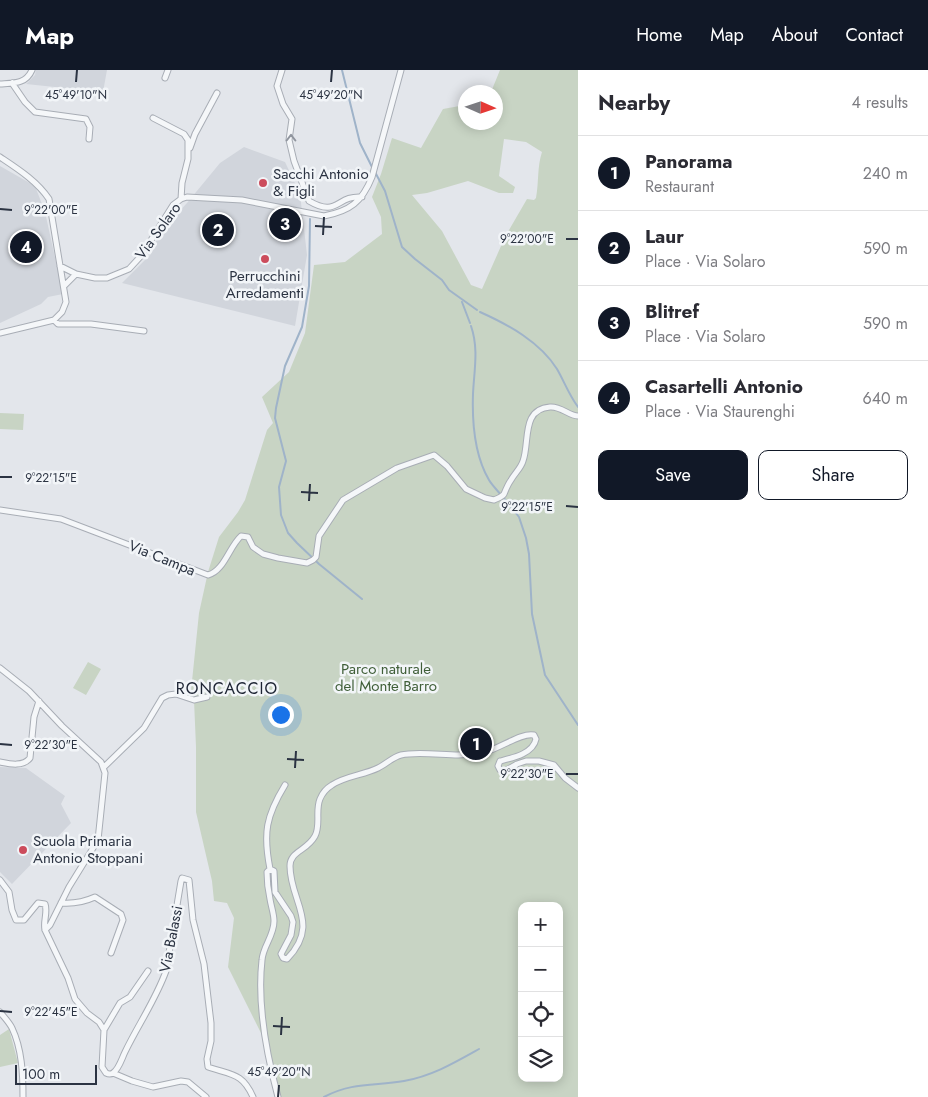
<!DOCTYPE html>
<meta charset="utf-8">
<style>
:root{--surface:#fff;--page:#f2f2f3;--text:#2b2b33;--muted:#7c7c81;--line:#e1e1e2;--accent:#111827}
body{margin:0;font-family:Jost,sans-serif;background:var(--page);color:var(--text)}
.controls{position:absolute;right:15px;bottom:15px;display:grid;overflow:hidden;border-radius:10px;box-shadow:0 2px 12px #0003}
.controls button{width:45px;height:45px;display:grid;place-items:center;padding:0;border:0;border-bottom:1px solid var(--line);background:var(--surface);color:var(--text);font:25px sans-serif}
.compass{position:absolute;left:458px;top:15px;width:45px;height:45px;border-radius:50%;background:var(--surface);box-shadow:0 2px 12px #0003;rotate:93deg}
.scale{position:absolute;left:15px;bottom:12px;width:82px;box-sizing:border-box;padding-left:5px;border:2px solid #2b3342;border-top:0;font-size:14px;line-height:18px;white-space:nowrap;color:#2b3342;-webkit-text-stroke:4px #f2f5f8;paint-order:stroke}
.you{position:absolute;left:280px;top:644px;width:18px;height:18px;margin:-12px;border:4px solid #fff;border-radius:50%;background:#1a73e8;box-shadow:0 0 0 8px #1a73e833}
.badge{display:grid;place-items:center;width:32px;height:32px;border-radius:50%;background:var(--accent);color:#fff;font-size:16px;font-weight:700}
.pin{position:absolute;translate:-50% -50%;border:2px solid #fff;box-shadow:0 1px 5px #0006}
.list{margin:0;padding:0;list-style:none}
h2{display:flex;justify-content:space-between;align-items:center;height:65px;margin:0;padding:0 20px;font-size:21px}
h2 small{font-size:16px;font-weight:400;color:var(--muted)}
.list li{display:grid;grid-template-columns:32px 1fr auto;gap:15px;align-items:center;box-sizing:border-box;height:75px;padding:0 20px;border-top:1px solid var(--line)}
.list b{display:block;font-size:19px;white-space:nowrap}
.list p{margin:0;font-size:16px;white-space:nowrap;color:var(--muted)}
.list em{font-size:16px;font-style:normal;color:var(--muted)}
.actions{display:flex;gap:10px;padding:15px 20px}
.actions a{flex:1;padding:11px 0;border:1px solid var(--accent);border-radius:10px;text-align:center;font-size:18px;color:var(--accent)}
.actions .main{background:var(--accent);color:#fff}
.icon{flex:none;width:28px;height:28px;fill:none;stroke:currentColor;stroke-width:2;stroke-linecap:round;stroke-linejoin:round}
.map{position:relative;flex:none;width:578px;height:1027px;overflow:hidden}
header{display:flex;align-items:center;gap:30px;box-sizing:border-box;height:70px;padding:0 25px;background:var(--accent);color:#fff}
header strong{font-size:24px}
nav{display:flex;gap:28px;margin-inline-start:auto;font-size:18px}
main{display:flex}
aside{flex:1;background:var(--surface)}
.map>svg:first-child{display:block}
</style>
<header>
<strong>Map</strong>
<nav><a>Home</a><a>Map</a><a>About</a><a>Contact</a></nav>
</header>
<main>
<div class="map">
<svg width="578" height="1027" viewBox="0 0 578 1027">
<rect width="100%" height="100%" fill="#e3e6eb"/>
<!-- built -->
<path fill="#d1d5dc" d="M36 0H107L103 22 26 14 35 5Z
M244 77 285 92 300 124 307 185 295 256 122 213 151 184 159 163 187 133 220 93Z
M0 96 35 116 45 142 63 224 48 227 41 234 0 253Z
M0 697 26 698 65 726 61 734 71 753 12 814 0 802Z"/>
<!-- green -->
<path fill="#c8d4c4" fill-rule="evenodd" d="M500 0H578V1027H278L267 975 228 897 234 848 227 833 214 831 212 811 196 742V677L194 630 191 621 199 543 208 502 219 467 238 442 245 430 267 360 273 353 262 327 289 302 305 263 314 195 345 192 382 164 381 147 372 127 381 104 392 68 421 78 443 39 465 35 466 52H496V22H491ZM504 69 526 72 542 82C537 97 539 112 536 128L534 130 527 129 505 167 482 219 471 215 442 161 412 125 427 123 468 111 499 123H513L515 117 499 106ZM522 836H559V1008H522Z
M0 343 24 344 23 360 0 359Z
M88 592 101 599 86 625 73 618Z
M9 959 18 993 0 997V965Z"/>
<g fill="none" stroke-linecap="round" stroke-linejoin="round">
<!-- stream -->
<path stroke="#9fb3c9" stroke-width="2" d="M342 0 360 73 372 97
M375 102 385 121 402 177 415 189 442 210 449 220 477 240
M310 149 309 216 302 257 285 296 276 338 275 348 286 391 279 417 281 445 288 463 297 473 319 494 362 529
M462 232 470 253
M480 242C509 255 540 272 557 299 564 311 569 325 578 337
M471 256C479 279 474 301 473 324 472 352 475 386 489 410 492 415 497 420 501 425
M503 427 519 447 526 468 529 484 532 544 545 605 578 655
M324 1027C352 1012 375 1016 404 1011 432 1006 454 993 479 979"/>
<defs>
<path id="street" d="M282 0 277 16 283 34 292 49 289 70 294 91 309 131C338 148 336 125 362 127
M165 8 168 0
M12 13 25 32 35 42 86 49 90 57 89 69
M0 14C14 13 26 14 32 0
M153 48 184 64 188 70V89L182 113 181 129
M190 78 195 64 217 23
M0 87C18 99 37 111 49 129L66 232 62 242 54 250 0 263
M60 196 76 204 64 216
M76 204 95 208H107L129 199 141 186 173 135 181 129 187 127 242 130 324 146C350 141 362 132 372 107L401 0
M54 250 58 254H91L144 261
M0 440 61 449 208 505C224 501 229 477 241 466L248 467 253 477 263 484 278 488 307 493 313 490 316 487 319 466 343 430 397 398 434 385 447 396 466 419 485 428 494 430C498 428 502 427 504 424 506 419 508 414 511 410 515 403 521 398 523 391 530 372 521 339 550 337 561 336 569 346 578 346
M0 598 29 621 62 656 101 692 105 703 98 770 69 817 50 855 45 860
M0 692C10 694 23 697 30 688L34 647 39 631
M104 697 144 658 162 628 168 625 176 624 194 630 207 627
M270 799C263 763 266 746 285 715
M0 810 9 822 12 840 16 850H24L38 833 45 834C48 842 43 851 45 860L68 908 75 929 87 943 99 952 104 960 102 997 106 1003C108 1004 110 1005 113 1003 119 999 122 988 125 982 138 955 156 929 166 901L181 811 182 808 189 810 193 850 204 894 211 953V971L207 989 208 997 211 998C233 1005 243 1004 253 1027
M61 833C74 834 84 832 95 827L121 844 123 850 111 883
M0 942C4 947 9 952 12 958 22 979 23 1004 23 1027
M104 960 120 933 130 927 148 901
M113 1003 132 1011 153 1017 181 1011 188 1012 206 1027
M278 1027C267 986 257 934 262 890 263 876 274 866 274 851 274 844 271 836 270 829 268 820 267 811 267 802L270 799 274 801 275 822 291 846 293 852 291 865 281 884 283 888 287 889C321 854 290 832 290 796 290 781 307 781 315 766 321 755 315 741 320 729 322 724 327 718 332 715 345 706 364 705 378 698 386 694 393 687 401 685 416 681 442 685 458 685 467 684 477 684 485 682 499 679 522 662 534 665L536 669C533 684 512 688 500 691L498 696 500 700 505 701 517 694 526 691H539L554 695 565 708 578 718"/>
</defs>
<!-- street casing -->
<use href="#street" stroke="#a8adb5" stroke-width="7"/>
<!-- street -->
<use href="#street" stroke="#f5f7f9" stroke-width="5"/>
</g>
<!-- one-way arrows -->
<defs><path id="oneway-chevron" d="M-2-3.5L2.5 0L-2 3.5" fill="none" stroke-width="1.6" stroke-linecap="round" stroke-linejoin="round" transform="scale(1.25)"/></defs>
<use stroke="#90959e" href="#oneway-chevron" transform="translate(291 68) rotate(-90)"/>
<!-- ticks -->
<path fill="none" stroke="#2b3342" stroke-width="2" d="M76 12 77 0M331 12 332 0M0 139 12 140M315 156 332 157M323 165 324 147M566 169H578M0 407H12M301 422 318 423M309 431 310 414M566 436 578 437M0 674 12 675M287 689 304 690M295 698 296 681M566 704H578M0 941 12 942M273 956 290 957M281 965 282 947M278 1027 279 1015"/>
<!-- markers -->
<g fill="#cc4c5c" stroke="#f2f5f8" stroke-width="2">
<circle cx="263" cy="113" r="5"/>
<circle cx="265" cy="189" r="5"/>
<circle cx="23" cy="780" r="5"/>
</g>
<g text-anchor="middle" stroke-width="5" stroke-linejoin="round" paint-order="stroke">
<!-- poi labels -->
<g font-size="15" fill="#2b3342" stroke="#f2f5f8" text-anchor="start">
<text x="273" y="109">Sacchi Antonio<tspan x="273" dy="17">&amp; Figli</tspan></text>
<text x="265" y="211" text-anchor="middle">Perrucchini<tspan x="265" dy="17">Arredamenti</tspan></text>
<text x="33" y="776">Scuola Primaria<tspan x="33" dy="17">Antonio Stoppani</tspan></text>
</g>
<!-- street labels -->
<g font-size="15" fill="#2b3342" stroke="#f2f5f8">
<text transform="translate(158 161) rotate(-54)" y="5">Via Solaro</text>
<text transform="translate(162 488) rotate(22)" y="5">Via Campa</text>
<text transform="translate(171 869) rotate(-79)" y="5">Via Balassi</text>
</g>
<!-- park labels -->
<g font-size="15" fill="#3f5e38" stroke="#f2f5f8">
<text x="386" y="604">Parco naturale<tspan x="386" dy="17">del Monte Barro</tspan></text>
</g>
<!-- neighbourhood labels -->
<g font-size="16" letter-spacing="1" fill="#1d2433" stroke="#f2f5f8">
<text x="227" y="624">RONCACCIO</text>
</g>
</g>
<g font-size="12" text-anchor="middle" fill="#2b3342" stroke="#f2f5f8" stroke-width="5" stroke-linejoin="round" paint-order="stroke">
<text x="76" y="29">45°49'10"N</text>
<text x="331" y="29">45°49'20"N</text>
<text x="51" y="144">9°22'00"E</text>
<text x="527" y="173">9°22'00"E</text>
<text x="51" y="412">9°22'15"E</text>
<text x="527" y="441">9°22'15"E</text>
<text x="51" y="679">9°22'30"E</text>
<text x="527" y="708">9°22'30"E</text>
<text x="51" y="946">9°22'45"E</text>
<text x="279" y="1006">45°49'20"N</text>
</g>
</svg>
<div class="controls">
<button>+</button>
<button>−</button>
<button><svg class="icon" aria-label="locate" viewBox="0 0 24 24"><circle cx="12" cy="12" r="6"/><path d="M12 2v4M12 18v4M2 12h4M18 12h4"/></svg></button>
<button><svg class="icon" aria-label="layers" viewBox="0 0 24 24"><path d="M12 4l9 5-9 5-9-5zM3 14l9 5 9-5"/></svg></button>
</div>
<svg class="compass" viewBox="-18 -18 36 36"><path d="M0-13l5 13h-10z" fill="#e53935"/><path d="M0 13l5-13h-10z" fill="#7c7c81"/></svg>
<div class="scale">100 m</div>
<div class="you"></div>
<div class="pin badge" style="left:476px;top:674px">1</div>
<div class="pin badge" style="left:218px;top:160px">2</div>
<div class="pin badge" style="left:285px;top:154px">3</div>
<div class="pin badge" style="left:26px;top:177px">4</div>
</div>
<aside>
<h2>Nearby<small>4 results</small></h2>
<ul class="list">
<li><span class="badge">1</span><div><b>Panorama</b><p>Restaurant</p></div><em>240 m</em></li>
<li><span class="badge">2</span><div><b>Laur</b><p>Place · Via Solaro</p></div><em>590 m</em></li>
<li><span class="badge">3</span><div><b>Blitref</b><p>Place · Via Solaro</p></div><em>590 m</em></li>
<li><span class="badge">4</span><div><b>Casartelli Antonio</b><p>Place · Via Staurenghi</p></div><em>640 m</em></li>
</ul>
<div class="actions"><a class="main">Save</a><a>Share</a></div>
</aside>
</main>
